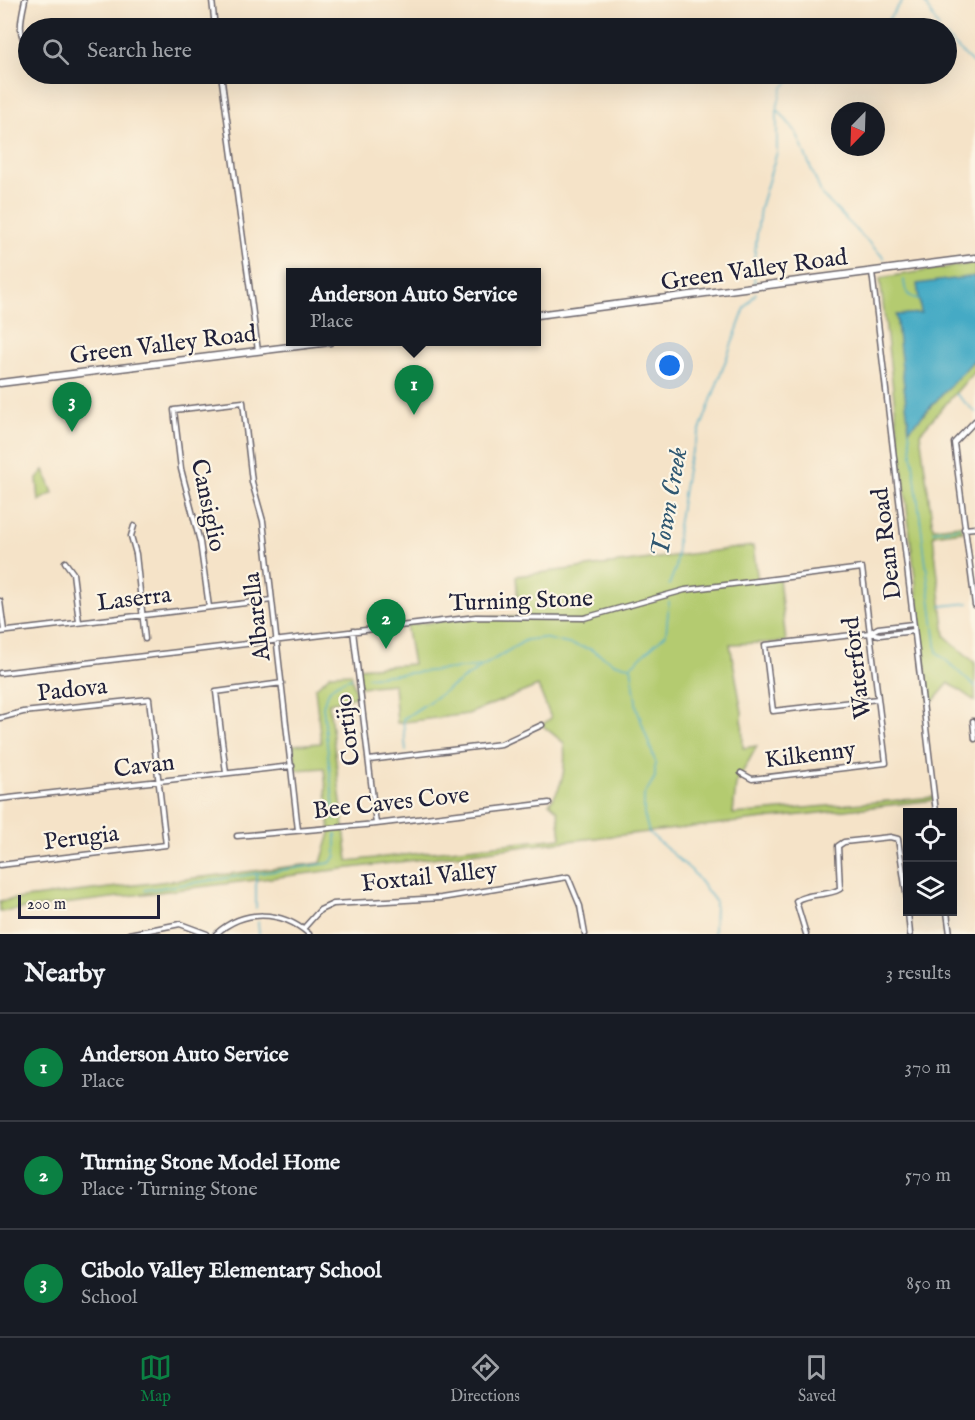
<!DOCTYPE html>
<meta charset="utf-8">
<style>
:root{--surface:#171b24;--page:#20242c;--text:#f1f3f6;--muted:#9ea1a6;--line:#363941;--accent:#0b8043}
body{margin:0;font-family:"IM FELL English",serif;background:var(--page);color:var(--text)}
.controls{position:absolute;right:18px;bottom:18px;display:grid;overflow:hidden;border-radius:0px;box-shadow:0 6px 24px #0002}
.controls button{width:54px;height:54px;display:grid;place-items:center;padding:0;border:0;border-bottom:2px solid var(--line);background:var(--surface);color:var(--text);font:30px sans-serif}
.compass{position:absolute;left:831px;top:102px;width:54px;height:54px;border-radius:50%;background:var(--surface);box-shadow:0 6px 24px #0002;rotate:203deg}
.scale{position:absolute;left:18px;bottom:15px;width:142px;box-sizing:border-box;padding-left:6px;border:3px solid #22223b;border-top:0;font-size:16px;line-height:21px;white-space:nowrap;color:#22223b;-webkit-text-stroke:4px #fcf5e5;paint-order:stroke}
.you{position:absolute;left:670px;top:366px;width:21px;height:21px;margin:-15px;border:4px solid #fff;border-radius:50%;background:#1a73e8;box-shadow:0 0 0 9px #1a73e833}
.badge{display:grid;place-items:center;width:39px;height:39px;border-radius:50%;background:var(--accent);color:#fff;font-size:20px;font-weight:700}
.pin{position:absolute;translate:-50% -50px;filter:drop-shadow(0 2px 3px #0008)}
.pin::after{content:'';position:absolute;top:32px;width:21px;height:18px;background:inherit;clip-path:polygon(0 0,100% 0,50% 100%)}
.popup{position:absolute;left:286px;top:268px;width:255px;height:78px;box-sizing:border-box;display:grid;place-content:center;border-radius:0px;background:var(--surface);filter:drop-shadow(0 2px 4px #0005);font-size:20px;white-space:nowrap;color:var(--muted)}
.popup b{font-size:22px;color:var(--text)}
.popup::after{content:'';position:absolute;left:50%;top:100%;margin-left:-12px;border:12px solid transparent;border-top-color:var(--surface)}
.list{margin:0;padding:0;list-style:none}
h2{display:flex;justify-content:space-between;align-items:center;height:78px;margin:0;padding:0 24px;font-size:26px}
h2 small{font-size:20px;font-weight:400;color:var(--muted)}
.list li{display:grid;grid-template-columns:39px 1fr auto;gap:18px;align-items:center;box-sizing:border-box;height:108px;padding:0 24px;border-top:2px solid var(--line)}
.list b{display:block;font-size:22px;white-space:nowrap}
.list p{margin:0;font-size:20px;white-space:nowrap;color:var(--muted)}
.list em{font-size:20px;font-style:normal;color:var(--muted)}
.icon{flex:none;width:33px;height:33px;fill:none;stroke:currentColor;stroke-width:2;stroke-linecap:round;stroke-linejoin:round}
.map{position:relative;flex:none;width:975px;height:934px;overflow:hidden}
.search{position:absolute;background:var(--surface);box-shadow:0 6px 24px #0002;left:18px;right:18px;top:18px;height:66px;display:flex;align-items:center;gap:15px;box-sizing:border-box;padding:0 21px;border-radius:33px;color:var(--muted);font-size:22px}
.sheet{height:402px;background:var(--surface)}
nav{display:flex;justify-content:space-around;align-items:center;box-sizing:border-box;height:84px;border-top:2px solid var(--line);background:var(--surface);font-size:16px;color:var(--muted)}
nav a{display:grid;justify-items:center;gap:3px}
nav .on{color:var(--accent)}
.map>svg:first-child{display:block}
</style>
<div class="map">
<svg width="975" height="934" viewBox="0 0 975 934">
<rect width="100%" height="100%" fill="#fcf5e5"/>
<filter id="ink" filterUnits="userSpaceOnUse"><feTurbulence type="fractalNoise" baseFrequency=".0167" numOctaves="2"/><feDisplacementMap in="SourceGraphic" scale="12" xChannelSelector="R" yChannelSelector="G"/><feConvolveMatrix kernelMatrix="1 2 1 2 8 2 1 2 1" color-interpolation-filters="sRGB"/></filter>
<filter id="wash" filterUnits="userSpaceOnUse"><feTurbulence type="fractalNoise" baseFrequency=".008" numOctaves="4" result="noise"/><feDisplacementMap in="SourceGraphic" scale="24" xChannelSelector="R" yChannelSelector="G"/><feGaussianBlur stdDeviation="1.35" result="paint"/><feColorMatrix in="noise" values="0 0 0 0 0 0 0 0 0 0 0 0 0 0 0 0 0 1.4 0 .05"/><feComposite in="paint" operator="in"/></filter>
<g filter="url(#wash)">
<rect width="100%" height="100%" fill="#f5e3c8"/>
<!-- green -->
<path fill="#b4cb70" stroke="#6b7656" stroke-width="1.5" d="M975 263V371L920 433 933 528 960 525 963 531 933 535 945 636 975 663V701L949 683 930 705 880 278Z
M44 470 53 493 39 501 37 478Z
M753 546 758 581 779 578 786 642 730 644 742 712 743 748 757 746 736 784 733 814 934 797V800L559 842 0 912V901L321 863 330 833 324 768 296 770 293 745 321 743 315 688 331 674 351 673 356 697 329 703 348 861 561 838 558 811 549 803C564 787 566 764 564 743L542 725 551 718 538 686 468 714 397 723 394 684 360 687 358 668 413 664 406 625 476 617H519L516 576Z"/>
<!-- water -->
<path fill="#45aac5" stroke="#346680" stroke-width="1.5" d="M975 276V359L909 430 896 315 921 313 917 284Z"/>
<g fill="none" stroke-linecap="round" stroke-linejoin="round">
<!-- stream -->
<path stroke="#45aac5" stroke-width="1.5" d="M923 0 939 28
M882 28 903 0
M946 37 975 65
M778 110 796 132 822 195 884 258
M904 280C905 292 907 297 919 299
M755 283 753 269 760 208 777 152V109L782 88 797 74
M956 394 975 412
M909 430 937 652 975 687
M932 531 959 528
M669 585 676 567 678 526 688 463 745 308 756 293
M669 602 666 634 631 666 637 709 655 761V777L644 796V814L649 833 692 871 715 901 714 934
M941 606 969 603
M367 677 483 666 526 640 543 638 590 649 616 664 631 666
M406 751 403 719 480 668
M335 820 323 706C328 688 333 682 352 678
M145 890 330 863 336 856V834
M256 908V874
M258 922 259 934"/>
</g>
</g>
<g filter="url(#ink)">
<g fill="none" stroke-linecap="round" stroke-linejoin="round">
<defs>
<path id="street" d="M25 0C22 14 16 36 28 45
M212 0 215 28
M193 28 215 26
M221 74 258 351
M872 272 936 812
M975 421 954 443 975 605
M134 526 131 536 136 554 145 639
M964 529 975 528
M65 562 73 573 79 622
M0 601 4 631
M209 607 200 542 181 469 174 410 243 402 252 482 263 521 298 830
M353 631 376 824
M0 632 272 600
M871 632 878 628 913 624
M0 673 476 617 584 618 685 590 862 568 886 763 752 779 741 773
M878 699 773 711 765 645 870 633 880 635 914 631
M0 718 23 712 149 699 166 845 0 865
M973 721 975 739
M369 760 501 744 542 725
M226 773 216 692 282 683
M0 799 292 766
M237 836 376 824 549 803
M908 912 910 934
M947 912 950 934
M303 929 320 910 333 904 441 898 568 877 580 906 585 934
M129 934 180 924 207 934
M216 934C244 909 281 910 309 934
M806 934 796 901C809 892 826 897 840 889L838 846 844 842 890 837 898 839 908 906"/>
<path id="secondary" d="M537 315 975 258
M0 383 330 342"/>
</defs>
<!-- street casing -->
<use href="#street" stroke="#6c666c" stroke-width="7"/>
<!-- secondary casing -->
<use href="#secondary" stroke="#6c666c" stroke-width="9"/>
<!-- street -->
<use href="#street" stroke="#fff" stroke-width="4"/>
<!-- secondary -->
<use href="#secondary" stroke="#fff" stroke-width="6"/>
</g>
</g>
<g text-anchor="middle" stroke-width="4.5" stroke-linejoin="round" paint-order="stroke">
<!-- street labels -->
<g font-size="24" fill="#22223b" stroke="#fcf5e5">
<text transform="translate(754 269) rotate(-8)" y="8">Green Valley Road</text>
<text transform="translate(163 344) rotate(-7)" y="8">Green Valley Road</text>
<text transform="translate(209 505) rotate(78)" y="8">Cansiglio</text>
<text transform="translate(886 544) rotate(-97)" y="8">Dean Road</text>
<text transform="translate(134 598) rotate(-7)" y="8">Laserra</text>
<text transform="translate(521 600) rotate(-2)" y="8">Turning Stone</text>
<text transform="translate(256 617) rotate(-97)" y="8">Albarella</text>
<text transform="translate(856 668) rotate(-97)" y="8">Waterford</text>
<text transform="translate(72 689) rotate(-6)" y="8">Padova</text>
<text transform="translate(347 730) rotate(-97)" y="8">Cortijo</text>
<text transform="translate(810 754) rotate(-7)" y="8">Kilkenny</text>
<text transform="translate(144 765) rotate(-7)" y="8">Cavan</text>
<text transform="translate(391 802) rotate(-6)" y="8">Bee Caves Cove</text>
<text transform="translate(81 837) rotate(-7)" y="8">Perugia</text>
<text transform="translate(429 876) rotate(-6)" y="8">Foxtail Valley</text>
</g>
<!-- water labels -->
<g font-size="26" font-style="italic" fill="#305872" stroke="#fcf5e5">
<text transform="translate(668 502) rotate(-80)" y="9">Town Creek</text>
</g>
</g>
</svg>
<div class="controls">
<button><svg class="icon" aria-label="locate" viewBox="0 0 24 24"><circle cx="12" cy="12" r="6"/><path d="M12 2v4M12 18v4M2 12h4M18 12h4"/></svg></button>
<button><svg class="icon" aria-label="layers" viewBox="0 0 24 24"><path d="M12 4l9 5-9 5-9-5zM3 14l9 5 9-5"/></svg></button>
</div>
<svg class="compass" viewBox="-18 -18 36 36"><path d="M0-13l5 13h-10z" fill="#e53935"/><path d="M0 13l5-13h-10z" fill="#9ea1a6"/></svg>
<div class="scale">200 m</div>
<div class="you"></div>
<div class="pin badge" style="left:414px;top:415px">1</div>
<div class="popup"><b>Anderson Auto Service</b>Place</div>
<div class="pin badge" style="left:386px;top:649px">2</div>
<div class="pin badge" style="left:72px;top:432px">3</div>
<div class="search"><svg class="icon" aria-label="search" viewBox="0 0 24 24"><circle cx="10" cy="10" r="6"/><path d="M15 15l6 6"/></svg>Search here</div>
</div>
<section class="sheet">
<h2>Nearby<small>3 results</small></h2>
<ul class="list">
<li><span class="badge">1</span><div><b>Anderson Auto Service</b><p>Place</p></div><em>370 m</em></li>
<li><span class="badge">2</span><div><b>Turning Stone Model Home</b><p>Place · Turning Stone</p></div><em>570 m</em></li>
<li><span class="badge">3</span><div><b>Cibolo Valley Elementary School</b><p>School</p></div><em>850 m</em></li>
</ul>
</section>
<nav>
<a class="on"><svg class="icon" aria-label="map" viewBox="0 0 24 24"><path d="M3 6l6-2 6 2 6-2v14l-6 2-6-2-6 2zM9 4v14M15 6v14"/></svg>Map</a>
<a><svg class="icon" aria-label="directions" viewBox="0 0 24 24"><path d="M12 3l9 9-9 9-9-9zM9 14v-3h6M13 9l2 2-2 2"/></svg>Directions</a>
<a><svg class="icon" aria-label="saved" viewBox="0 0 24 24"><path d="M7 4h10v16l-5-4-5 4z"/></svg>Saved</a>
</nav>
